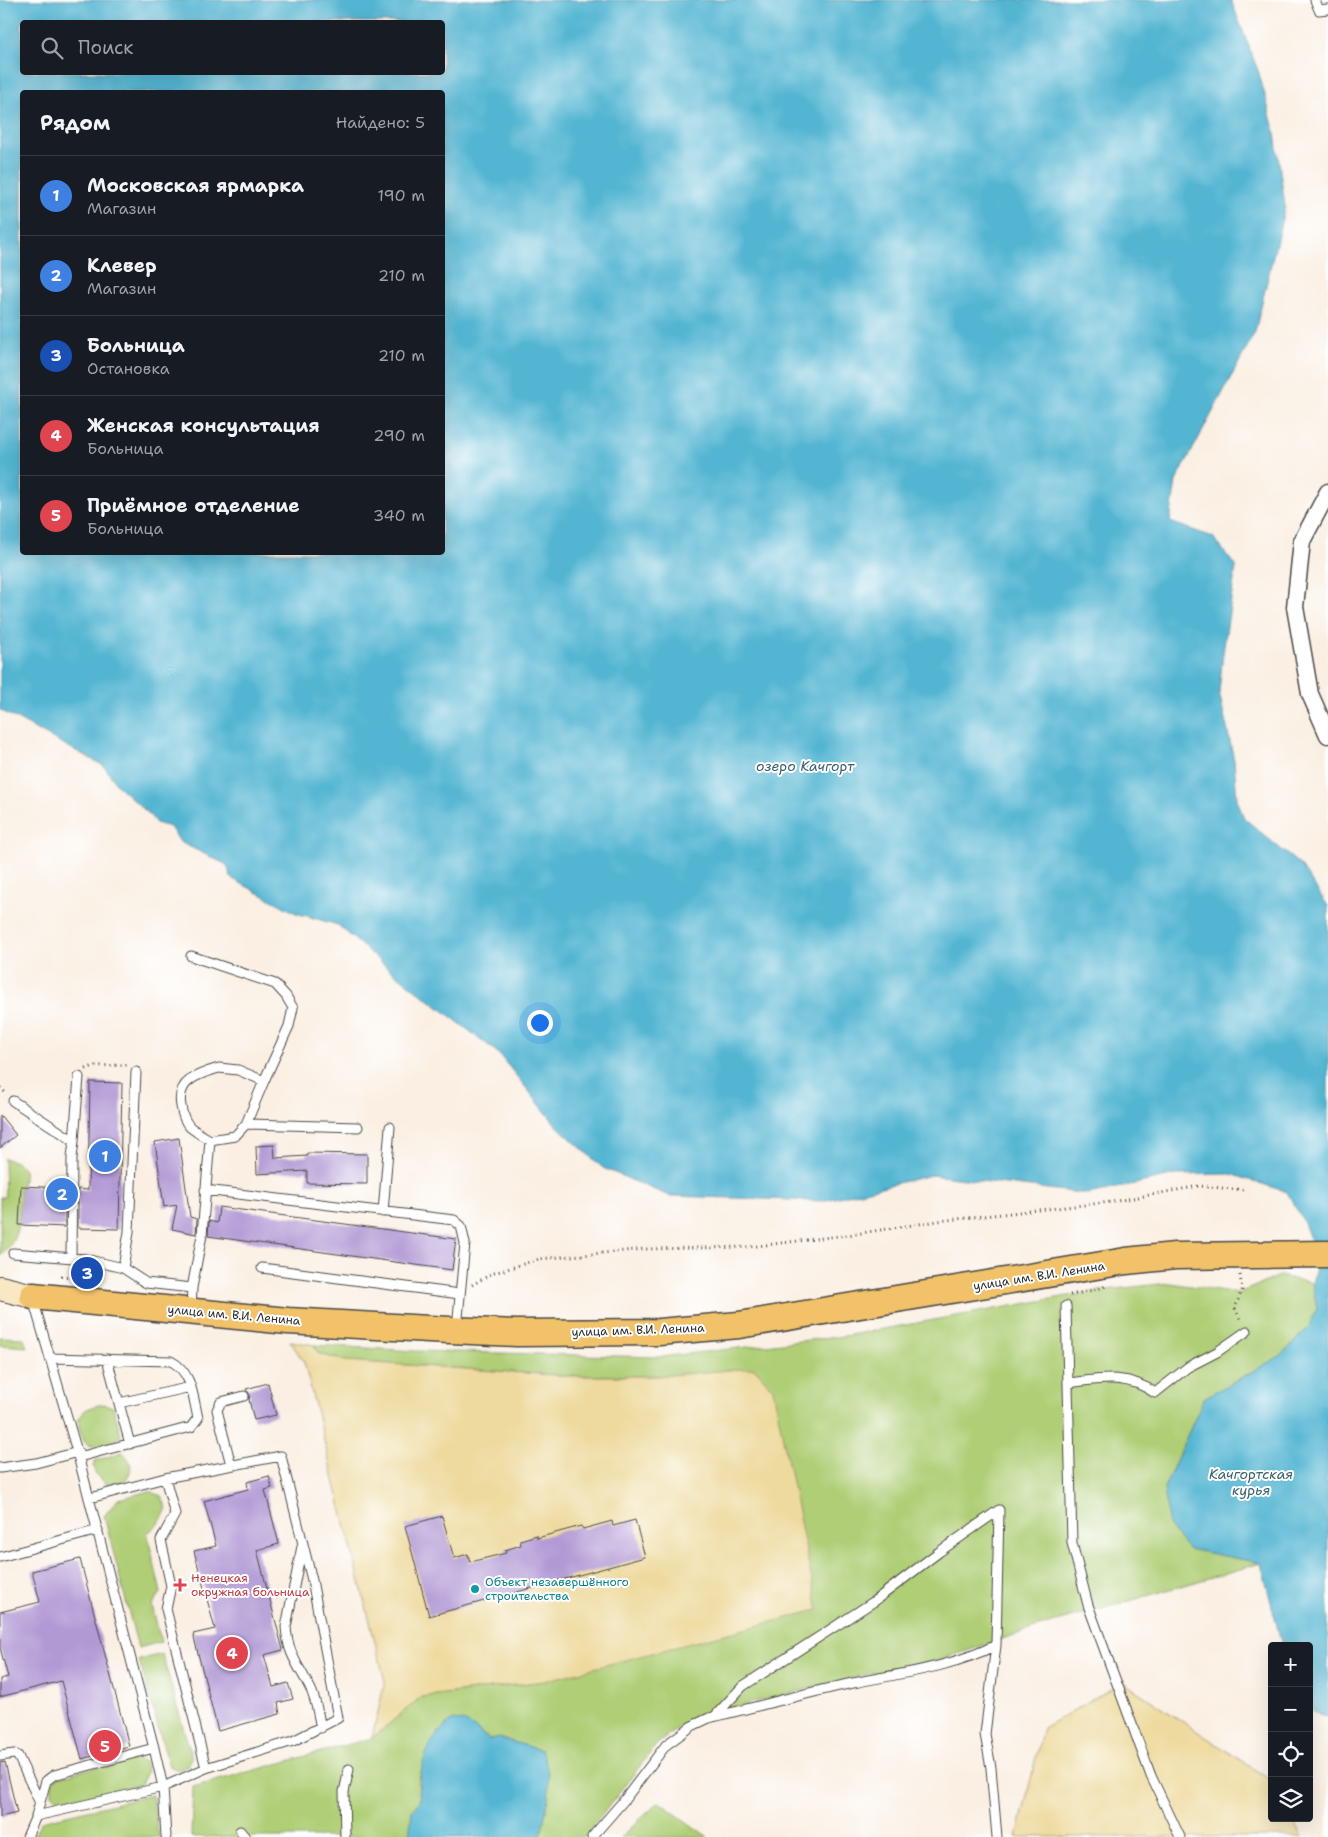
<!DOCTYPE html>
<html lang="ru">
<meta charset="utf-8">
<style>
:root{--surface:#171b24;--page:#20242c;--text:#f1f3f6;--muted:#9ea1a6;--line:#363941;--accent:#db2777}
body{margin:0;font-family:"Shantell Sans",sans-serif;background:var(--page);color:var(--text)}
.controls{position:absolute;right:15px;bottom:15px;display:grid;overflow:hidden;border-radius:5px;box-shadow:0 5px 20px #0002}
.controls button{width:45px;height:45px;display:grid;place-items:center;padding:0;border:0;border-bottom:1px solid var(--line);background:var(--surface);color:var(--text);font:25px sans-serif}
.you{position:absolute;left:539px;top:1022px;width:18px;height:18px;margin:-12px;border:4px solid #fff;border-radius:50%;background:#1a73e8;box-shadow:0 0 0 8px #1a73e833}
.badge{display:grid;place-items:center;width:32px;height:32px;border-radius:50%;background:var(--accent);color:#fff;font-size:16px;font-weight:700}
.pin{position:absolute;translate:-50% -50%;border:2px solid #fff;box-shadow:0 1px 5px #0006}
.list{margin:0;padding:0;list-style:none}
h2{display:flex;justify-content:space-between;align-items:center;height:65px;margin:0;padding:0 20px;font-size:21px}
h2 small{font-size:16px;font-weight:400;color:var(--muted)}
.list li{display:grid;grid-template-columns:32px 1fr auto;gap:15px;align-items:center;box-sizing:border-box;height:80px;padding:0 20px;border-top:1px solid var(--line)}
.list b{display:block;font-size:19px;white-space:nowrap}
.list p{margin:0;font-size:16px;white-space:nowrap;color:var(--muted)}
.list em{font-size:16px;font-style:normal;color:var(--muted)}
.icon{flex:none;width:28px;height:28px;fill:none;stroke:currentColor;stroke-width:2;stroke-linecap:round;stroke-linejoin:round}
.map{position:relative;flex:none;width:1328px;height:1837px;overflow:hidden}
.search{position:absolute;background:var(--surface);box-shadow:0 5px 20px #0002;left:20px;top:20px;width:425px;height:55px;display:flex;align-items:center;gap:12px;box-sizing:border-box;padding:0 18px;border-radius:5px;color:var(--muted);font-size:19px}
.panel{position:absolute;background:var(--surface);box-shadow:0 5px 20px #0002;left:20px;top:90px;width:425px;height:465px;border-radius:5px}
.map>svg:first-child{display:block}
</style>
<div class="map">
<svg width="1328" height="1837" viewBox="0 0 1328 1837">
<rect width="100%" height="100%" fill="#fff"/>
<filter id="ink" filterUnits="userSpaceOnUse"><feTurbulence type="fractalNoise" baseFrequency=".02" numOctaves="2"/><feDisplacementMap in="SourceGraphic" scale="10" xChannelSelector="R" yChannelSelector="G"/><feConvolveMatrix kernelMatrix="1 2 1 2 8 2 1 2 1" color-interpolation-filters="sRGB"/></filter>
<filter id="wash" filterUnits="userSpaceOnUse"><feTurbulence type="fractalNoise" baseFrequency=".0096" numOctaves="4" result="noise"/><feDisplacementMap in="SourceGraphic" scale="20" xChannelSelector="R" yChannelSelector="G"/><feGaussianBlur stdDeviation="1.12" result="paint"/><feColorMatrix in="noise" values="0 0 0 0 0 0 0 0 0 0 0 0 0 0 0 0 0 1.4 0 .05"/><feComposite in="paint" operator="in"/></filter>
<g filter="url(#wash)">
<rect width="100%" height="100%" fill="#faefe2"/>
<!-- green -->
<path fill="#afce75" stroke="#6d7c50" d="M4 1158C11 1160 21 1163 24 1170 26 1175 22 1182 21 1188 19 1213 22 1239 0 1256V1197H5Z
M1280 1276 1312 1283 1317 1308 1309 1327 1282 1355 1204 1398 1164 1488 1188 1549 1261 1563 1032 1629 937 1661 881 1671 748 1704 685 1723 657 1744 585 1837H540C547 1808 555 1779 540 1750L500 1738 490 1740 476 1729 426 1758 418 1782 420 1800 412 1811 410 1837H191L193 1787 372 1738 421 1697 544 1681 658 1376H569L345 1361 318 1354 314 1345 415 1351 660 1357 844 1336 1096 1291 1169 1283 1239 1293Z
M0 1337 24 1338 27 1347 0 1345Z
M104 1404 113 1407 121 1435C114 1444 98 1448 87 1445 83 1441 82 1436 80 1431 74 1412 88 1407 104 1404Z
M122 1452C133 1460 133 1471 125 1482L106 1484 96 1474 93 1467 95 1461Z
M150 1491 161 1496 167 1508C162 1520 158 1526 147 1533L161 1593 152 1605 161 1642 138 1648 104 1516 118 1499Z
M162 1654 192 1758 188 1765 178 1770 169 1766 139 1660Z
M135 1757 144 1762 147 1772 141 1784 87 1798H56L52 1795V1781L58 1777Z
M152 1795 159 1837H34L41 1821Z
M659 1802 708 1837H621Z"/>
<!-- sand -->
<path fill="#eeda9e" stroke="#8c8264" d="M290 1341 314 1345 319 1354 345 1361 569 1376H658L754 1368 773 1389 818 1610 544 1681 421 1697 372 1738 385 1681 304 1362Z
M1123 1682 1269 1779 1272 1784V1818H1292L1303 1837H1017L1043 1728Z"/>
<!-- water -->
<path fill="#53b5d2" stroke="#3f707e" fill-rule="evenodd" d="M0 0H1231L1259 73 1275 133 1285 206 1255 332 1176 481 1170 522 1213 537 1236 567 1223 653 1219 692 1234 760 1237 799 1244 818 1301 866 1328 906V1716L1314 1713 1309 1705V1646H1282L1261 1563 1188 1549 1169 1527 1164 1488 1204 1398 1282 1355 1309 1327 1317 1308 1312 1283 1318 1260 1304 1223 1287 1192 1231 1174 1176 1175 1089 1194 931 1175 822 1201 669 1196 603 1168 557 1126 497 1052 390 970 338 925 296 913 231 878 227 865 180 842 170 827 156 823 148 813 118 786 104 766 0 710ZM22 22H442V72H22ZM22 92H442V552H22Z
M454 1720 466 1722 490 1740 499 1738 541 1750C555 1779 547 1808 540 1837H409L412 1811 420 1800C417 1771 427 1735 454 1720Z"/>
<g id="blocks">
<!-- building -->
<path fill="#b199d4" d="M90 1082 122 1083 119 1229 78 1228V1189L88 1190Z
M0 1115 16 1135 0 1148Z
M179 1138 190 1217 197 1219 196 1234 172 1229 177 1205 164 1207 155 1142Z
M274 1145 275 1158 307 1156V1153L367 1154V1184L307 1183V1171L257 1174 256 1146Z
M21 1186 65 1188V1227L19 1225Z
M219 1207 456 1239 452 1270 208 1236 209 1221 217 1223Z
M268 1383 276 1415 254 1420 249 1400 250 1395 246 1389Z
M269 1476 272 1488 265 1490 279 1544 257 1550 283 1650 264 1655 273 1687 288 1683 293 1699 278 1703 280 1714 218 1731 193 1634 215 1629 194 1551 216 1546 204 1501 248 1489 247 1482Z
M442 1516 454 1558 468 1554 470 1562 506 1553 505 1550 521 1545 520 1540 537 1535V1538L581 1526 583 1529 612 1521 613 1526 635 1520 645 1557 429 1616 405 1526Z
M80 1559 129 1746 82 1759 61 1681 0 1697V1679L8 1677 0 1648V1612L40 1602 32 1571Z
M5 1762 17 1813 0 1817V1763Z"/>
</g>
</g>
<g filter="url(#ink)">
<use href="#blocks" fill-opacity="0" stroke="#4a4846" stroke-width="1"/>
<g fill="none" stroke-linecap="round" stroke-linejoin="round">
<defs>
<path id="service" d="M1315 0 1319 10 1328 9
M191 956 275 984 286 996 293 1008 289 1026 264 1081
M219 1068 238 1070 264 1081 246 1124 235 1136 210 1140C203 1136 196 1132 190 1127 185 1122 182 1113 181 1106 176 1080 199 1074 219 1068Z
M13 1101 74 1141 72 1158 71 1258
M246 1124 358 1127
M74 1141 79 1077
M205 1190 454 1220 461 1226 465 1243 457 1328
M383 1212 390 1127
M13 1253 85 1259 123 1268 129 1232 136 1072
M123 1268 146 1283 192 1288 191 1309
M262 1268 460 1294
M192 1288 202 1235 210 1140
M33 1299 76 1448 154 1748 163 1787 166 1837
M1066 1306 1072 1543 1088 1605 1151 1776 1180 1837
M50 1358 171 1361C192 1372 193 1397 198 1418L191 1427 79 1457
M107 1359 130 1444
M1068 1383C1100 1379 1127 1373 1155 1393L1188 1367 1217 1352 1247 1331
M119 1403 191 1387
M231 1465 217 1410 221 1402 244 1396
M0 1468 36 1463 78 1452
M165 1478 175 1514 161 1540 171 1586 166 1609 206 1768
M302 1546 286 1627C288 1654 297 1663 309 1686 316 1697 318 1715 321 1728
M0 1557 98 1530
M715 1716 743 1686 873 1602 939 1552 999 1510
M0 1756 14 1754 18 1756 40 1803
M36 1816 46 1781 54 1775 154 1748
M240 1831 245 1837
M27 1837 36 1816 163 1787 206 1768 293 1741 338 1718 312 1580 281 1456 165 1478 90 1498
M345 1837 344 1792 349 1769
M592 1837 625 1799 666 1745 692 1726 709 1718C757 1707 805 1693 853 1683 902 1673 950 1668 996 1645
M997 1837 991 1768 985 1734 996 1645 999 1510"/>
<path id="minor" d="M1328 492 1302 541 1295 607 1310 694 1328 735"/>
<path id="secondary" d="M0 1288 33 1296"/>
<path id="primary" d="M33 1296 288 1321 429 1329 516 1333 659 1332 739 1325 1126 1261 1175 1256 1328 1254"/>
</defs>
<!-- service casing -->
<use href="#service" stroke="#4a4846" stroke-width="11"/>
<!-- minor casing -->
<use href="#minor" stroke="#4a4846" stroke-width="19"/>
<!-- secondary casing -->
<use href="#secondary" stroke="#4a4846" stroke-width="26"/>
<!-- primary casing -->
<use href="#primary" stroke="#4a4846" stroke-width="29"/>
<!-- path -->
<path stroke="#4a4846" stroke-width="3" stroke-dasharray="1 4" stroke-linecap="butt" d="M86 1069 94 1066 127 1065
M0 1088 6 1093
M1240 1275 1242 1290 1235 1308 1241 1321
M61 1276 97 1279
M472 1285 491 1274 539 1259 645 1249 749 1247 855 1234 938 1221 1111 1202 1199 1186 1244 1190
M1070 1295 1103 1288 1105 1286"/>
<!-- service -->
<use href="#service" stroke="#fff" stroke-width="9"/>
<!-- minor -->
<use href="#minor" stroke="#fff" stroke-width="16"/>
<!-- secondary -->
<use href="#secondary" stroke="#fae7c3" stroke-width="24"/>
<!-- primary -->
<use href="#primary" stroke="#f2c26a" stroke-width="26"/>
</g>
</g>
<!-- markers -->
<path fill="#e0444e" stroke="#fff" stroke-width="2" d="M177.5 1577.5h5v5h5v5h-5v5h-5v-5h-5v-5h5z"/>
<circle fill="#0f9aa8" stroke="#fff" stroke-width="2" cx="475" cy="1589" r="5"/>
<g text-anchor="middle" stroke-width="4" stroke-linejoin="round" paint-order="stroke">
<!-- street labels -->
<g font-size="12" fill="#2b2b2b" stroke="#fff">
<text transform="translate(1039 1276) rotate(-9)" y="4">улица им. В.И. Ленина</text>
<text transform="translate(234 1315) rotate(5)" y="4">улица им. В.И. Ленина</text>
<text transform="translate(638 1330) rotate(-2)" y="4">улица им. В.И. Ленина</text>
</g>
<!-- health labels -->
<g font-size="12" fill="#be3a42" stroke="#fff" text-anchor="start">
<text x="191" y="1582">Ненецкая<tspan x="191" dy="14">окружная больница</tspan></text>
</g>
<!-- culture labels -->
<g font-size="12" fill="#0d838f" stroke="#fff" text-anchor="start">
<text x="485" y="1586">Объект незавершённого<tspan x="485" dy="14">строительства</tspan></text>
</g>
<!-- water labels -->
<g font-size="14" font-style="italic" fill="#3b626e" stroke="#fff">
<text x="805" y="771">озеро Качгорт</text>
<text x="1251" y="1479">Качгортская<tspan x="1251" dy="16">курья</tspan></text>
</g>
</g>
</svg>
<div class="controls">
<button>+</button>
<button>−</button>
<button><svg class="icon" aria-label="locate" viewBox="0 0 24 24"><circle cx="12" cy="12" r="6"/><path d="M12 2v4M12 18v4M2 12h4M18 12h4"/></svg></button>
<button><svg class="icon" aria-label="layers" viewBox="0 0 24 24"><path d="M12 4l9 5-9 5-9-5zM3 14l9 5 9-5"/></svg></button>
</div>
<div class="you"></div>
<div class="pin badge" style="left:105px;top:1156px;background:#3f7fe0">1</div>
<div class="pin badge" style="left:62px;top:1194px;background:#3f7fe0">2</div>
<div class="pin badge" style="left:87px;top:1273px;background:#1a4fb4">3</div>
<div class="pin badge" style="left:232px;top:1653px;background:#e0444e">4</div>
<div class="pin badge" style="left:105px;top:1746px;background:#e0444e">5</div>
<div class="search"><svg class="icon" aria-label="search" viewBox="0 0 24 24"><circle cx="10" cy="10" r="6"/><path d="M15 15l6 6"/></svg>Поиск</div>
<section class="panel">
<h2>Рядом<small>Найдено: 5</small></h2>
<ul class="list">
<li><span class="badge" style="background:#3f7fe0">1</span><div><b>Московская ярмарка</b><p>Магазин</p></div><em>190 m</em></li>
<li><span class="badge" style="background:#3f7fe0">2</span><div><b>Клевер</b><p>Магазин</p></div><em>210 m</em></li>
<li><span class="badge" style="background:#1a4fb4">3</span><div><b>Больница</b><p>Остановка</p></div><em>210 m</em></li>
<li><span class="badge" style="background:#e0444e">4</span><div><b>Женская консультация</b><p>Больница</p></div><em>290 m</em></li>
<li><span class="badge" style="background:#e0444e">5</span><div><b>Приёмное отделение</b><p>Больница</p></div><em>340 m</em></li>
</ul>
</section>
</div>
